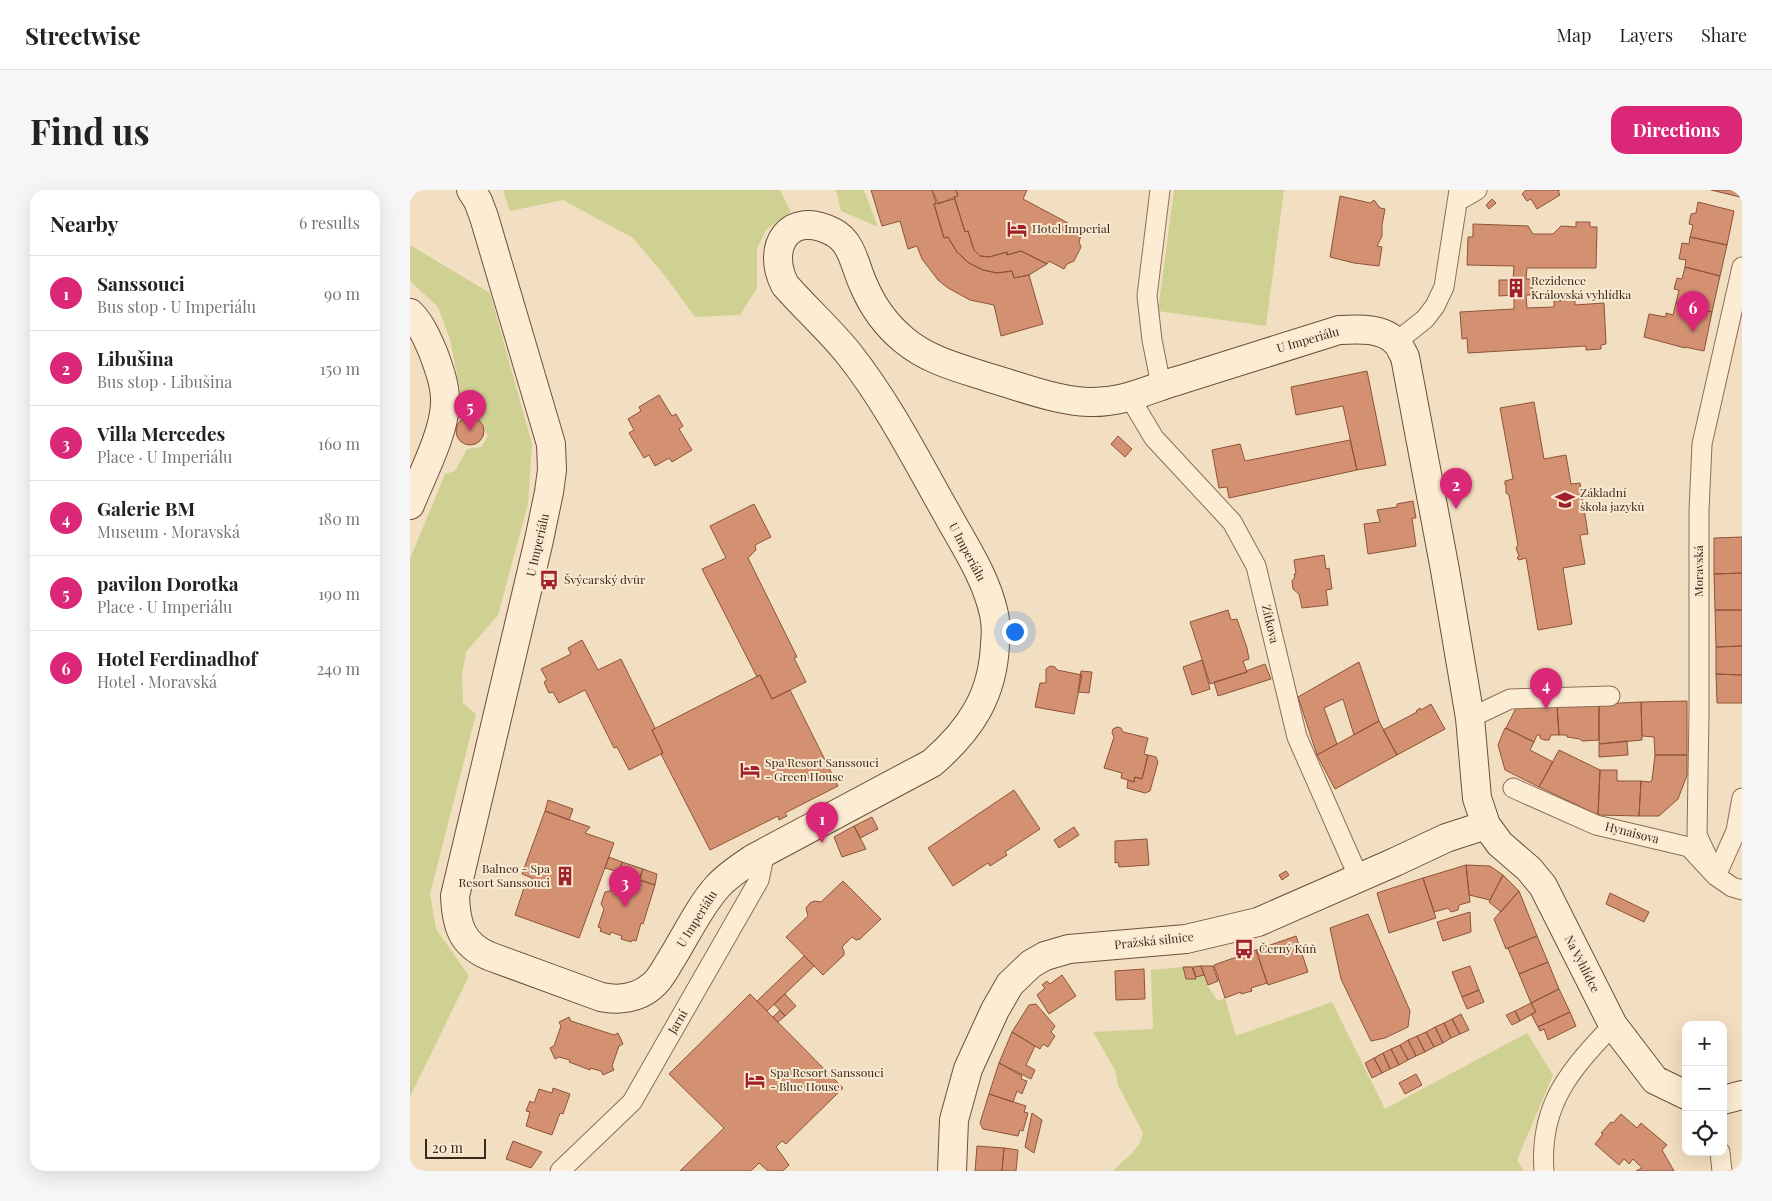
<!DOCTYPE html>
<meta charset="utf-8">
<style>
:root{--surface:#fff;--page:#f6f6f6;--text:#222;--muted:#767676;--line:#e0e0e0;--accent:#db2777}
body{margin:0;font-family:"Playfair Display",serif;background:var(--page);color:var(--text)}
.controls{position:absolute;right:15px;bottom:15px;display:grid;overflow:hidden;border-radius:10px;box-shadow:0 5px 20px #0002}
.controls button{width:45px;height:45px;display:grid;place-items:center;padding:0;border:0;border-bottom:1px solid var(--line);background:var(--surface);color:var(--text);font:25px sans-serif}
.scale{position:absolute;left:15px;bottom:12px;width:61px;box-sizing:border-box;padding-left:5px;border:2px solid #3b281c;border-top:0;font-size:14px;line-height:18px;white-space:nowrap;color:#3b281c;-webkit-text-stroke:4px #f8e9d0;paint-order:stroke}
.you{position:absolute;left:604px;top:441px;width:18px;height:18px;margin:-12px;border:4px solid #fff;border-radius:50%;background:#1a73e8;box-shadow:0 0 0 8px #1a73e833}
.badge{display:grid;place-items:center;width:32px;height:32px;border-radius:50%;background:var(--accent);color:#fff;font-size:16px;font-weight:700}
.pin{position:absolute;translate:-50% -41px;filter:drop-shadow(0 1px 2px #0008)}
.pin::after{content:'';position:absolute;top:26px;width:18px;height:15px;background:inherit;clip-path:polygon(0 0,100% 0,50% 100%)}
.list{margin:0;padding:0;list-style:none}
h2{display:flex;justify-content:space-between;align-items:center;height:65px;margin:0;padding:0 20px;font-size:21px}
h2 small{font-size:16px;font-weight:400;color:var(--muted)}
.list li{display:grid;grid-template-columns:32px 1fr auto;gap:15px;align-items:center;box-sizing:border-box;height:75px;padding:0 20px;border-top:1px solid var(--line)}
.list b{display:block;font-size:19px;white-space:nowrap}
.list p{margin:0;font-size:16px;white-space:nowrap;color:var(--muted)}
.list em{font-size:16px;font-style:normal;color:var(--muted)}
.icon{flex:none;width:28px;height:28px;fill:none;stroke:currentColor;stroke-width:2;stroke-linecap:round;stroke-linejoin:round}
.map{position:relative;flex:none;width:1332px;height:981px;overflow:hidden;border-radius:15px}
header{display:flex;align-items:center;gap:30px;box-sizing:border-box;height:70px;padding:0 25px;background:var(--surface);border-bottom:1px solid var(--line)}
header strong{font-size:24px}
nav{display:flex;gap:28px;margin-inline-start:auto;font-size:18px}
.intro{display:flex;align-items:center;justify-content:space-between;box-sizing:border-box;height:120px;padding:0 30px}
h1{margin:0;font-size:35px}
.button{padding:12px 22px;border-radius:15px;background:var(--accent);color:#fff;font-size:18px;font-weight:700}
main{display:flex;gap:30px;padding:0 30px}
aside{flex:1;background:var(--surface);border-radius:15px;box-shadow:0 5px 20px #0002}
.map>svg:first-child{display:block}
</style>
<header>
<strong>Streetwise</strong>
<nav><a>Map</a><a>Layers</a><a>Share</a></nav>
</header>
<div class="intro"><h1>Find us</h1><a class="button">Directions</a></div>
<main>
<aside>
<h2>Nearby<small>6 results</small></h2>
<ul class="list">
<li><span class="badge">1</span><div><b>Sanssouci</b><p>Bus stop · U Imperiálu</p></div><em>90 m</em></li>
<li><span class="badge">2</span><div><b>Libušina</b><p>Bus stop · Libušina</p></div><em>150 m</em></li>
<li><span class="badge">3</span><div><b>Villa Mercedes</b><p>Place · U Imperiálu</p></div><em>160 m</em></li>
<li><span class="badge">4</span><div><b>Galerie BM</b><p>Museum · Moravská</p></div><em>180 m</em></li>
<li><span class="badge">5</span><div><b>pavilon Dorotka</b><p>Place · U Imperiálu</p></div><em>190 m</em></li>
<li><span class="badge">6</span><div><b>Hotel Ferdinadhof</b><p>Hotel · Moravská</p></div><em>240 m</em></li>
</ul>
</aside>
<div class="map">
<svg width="1332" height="981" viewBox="0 0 1332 981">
<rect width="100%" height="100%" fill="#f2dec0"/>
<!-- green -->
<path fill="#cfd192" d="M93 0H370L381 22 357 39 347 58V98L330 125 285 127 255 86 223 48 153 10 100 21Z
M426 0H454L468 37 431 21Z
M764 0H874L856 136 748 121Z
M0 55 80 103 122 254 118 314 88 425 56 462 52 485 53 513 66 524 20 704 26 739 59 786 0 907V369L35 284 45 281 57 259 71 257 78 246 70 231 51 219V205L40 149 28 117 0 91Z
M791 775 797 795 808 811 815 808 826 846 922 812 975 919 1117 843 1143 885 1107 970 1114 981H703C716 967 728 963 733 943L708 895 705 880 683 842 743 839 741 780Z"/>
<!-- building -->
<path fill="#d39172" stroke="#8e5339" d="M461 0H522L526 13 524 14 534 48 538 47 547 62 559 73 573 80 587 83 602 81 604 88 619 85 633 134 591 146 584 115 560 110 538 98 528 90 512 69 507 56 498 59 490 31 472 36Z
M522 0H546L548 6 528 14Z
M546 0H617L613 9 658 33 656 37 671 45 669 52 671 57 664 71 657 74 654 79 639 71 637 74 611 61 597 65V62L579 67 570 66 564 60 558 41 555 42 544 7 548 6Z
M1116 0H1150L1148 1 1150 5 1127 19 1121 9 1117 11 1112 4Z
M1301 0H1332V4L1330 7Z
M930 6 960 13 964 10 970 18 975 19 972 35V46L967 56 972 57 969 76 944 73 920 67Z
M545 9 555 42 558 41 564 60 570 66 579 67 597 62V65L611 61 637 74 619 85 604 88 602 81 587 83 573 80 559 73 547 62 538 47 534 48 524 14Z
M1082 9 1086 13 1079 19 1076 15Z
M1288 12 1324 21 1317 55 1280 47 1283 35 1279 34 1281 24 1286 23Z
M1166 32H1180V37H1187L1186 78H1117L1116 89H1122V105H1116L1117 118 1144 117V111L1165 110V115L1194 113 1196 154 1191 155V159L1176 160V156L1058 163 1057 148 1052 149 1050 122 1104 119V105L1089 106V90H1103L1104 76 1057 75 1058 47H1063V34L1118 36 1123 44H1143L1151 36 1166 37Z
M1280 47 1317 55 1310 86 1275 77 1276 70 1269 69 1272 53 1279 54Z
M1275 77 1310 86 1302 122 1266 113 1269 100 1264 99 1267 88 1272 89Z
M1266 113 1302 122 1294 161 1275 157V158L1234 147 1239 124 1256 127V123L1263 125Z
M957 181 976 275 947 280 933 216 886 225 881 197Z
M249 205 262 226 266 224 273 236 269 239 282 260 262 272 259 268 245 276 239 265 234 268 219 243 224 240 218 229 231 221 229 217Z
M1124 212 1134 269 1156 265 1161 294 1170 293 1178 344 1170 345 1175 374 1153 378 1162 434 1128 440 1116 368 1109 370 1107 368 1109 366 1106 358 1108 355 1099 305 1096 303V295H1095V291L1103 289 1090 218Z
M46 241a14 14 0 1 1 28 0a14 14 0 1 1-28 0Z
M708 246 722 259 715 267 701 254Z
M940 250 947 280 819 308 817 297 809 298 802 260 830 254 835 271Z
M1003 311 1006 328H1002L1006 356 958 364 954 334 970 332 967 320 987 317V314Z
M344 314 361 347 345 355 346 360 338 368 387 467 384 468 396 492 362 509 350 485 347 487 292 379 316 368 300 336Z
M1332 347V383L1304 384V348Z
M914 365 916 379 919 378 922 399 916 400 918 415 892 418 889 404 883 399 882 391 885 387 884 384H886L884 370Z
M1332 383V420H1305L1304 384Z
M818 420 821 430 827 429 837 458 839 469 833 471 837 482 800 494 780 432Z
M1305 420H1332V456L1306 457Z
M172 450 188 480 211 469 245 538 242 540 253 563 219 580 207 557 204 558 175 500 149 513 143 502 139 503 134 492 137 490 131 479 161 464 158 458Z
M1332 456V485L1306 484V457Z
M792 470 800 499 782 505 773 477Z
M949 472 969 531 944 545 933 509 914 518 927 554 907 565 888 507Z
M855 474 861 489 808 506 804 492 837 482 836 481Z
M640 476 645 477 647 480 672 485 664 524 625 517 630 493H636V479Z
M671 481 682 482 679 503 668 502Z
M1306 484 1332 485V513H1307Z
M350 485 362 509 380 500 428 596 375 623 377 626 369 630 368 626 300 660 251 564 253 563 242 540Z
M1277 511V565H1245L1244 547 1232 546 1231 512Z
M1231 512 1232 550 1189 554V514Z
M1021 514 1035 539 987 565 973 540 1007 522 1006 521 1010 518 1011 520Z
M1189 514V550L1172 551 1170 549 1157 547V545H1149L1147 515Z
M1147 515 1149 545H1141L1139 550H1134L1130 548V545H1127L1124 552 1096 538 1105 520 1110 516Z
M969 531 987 565 925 599 907 565Z
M707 537 711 538 713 542 738 548 734 564 738 565 732 589 725 587 724 592 718 590 711 588 712 583 694 578 704 547 702 543 703 539Z
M1095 538 1124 552 1120 560 1143 572 1129 597 1095 580 1088 555Z
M1217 551 1218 565 1189 567V554Z
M1149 560 1190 580 1188 625 1129 597Z
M738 565 746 567 748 572 740 601 735 603 717 598 718 590 724 592 725 587 732 589Z
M1245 565H1277V585L1268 609 1249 626H1229L1231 591 1240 592 1242 590Z
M1190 580H1207V591H1231L1229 626 1188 625Z
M604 600 630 639 595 662 597 665 580 676 578 673 543 696 518 658Z
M138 610 163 619 159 630 135 621Z
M135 621 180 637 175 643 204 653 169 748 105 725 115 695 119 696 122 688 112 684Z
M462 627 468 639 450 648 444 636Z
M444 636 456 659 432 667 424 647Z
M664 637 669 645 649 658 644 650Z
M737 649 739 675 709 677 708 672 705 673V651Z
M199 667 212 672 209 682 195 678Z
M212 672 233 679 229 690 209 682Z
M1056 675 1060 712 1049 715 1048 720 1041 722 1038 718 1024 722 1013 688Z
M1056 675 1080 676 1093 685 1080 710 1059 705Z
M233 679 247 684 245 695 229 690Z
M876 681 879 685 872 690 869 685Z
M207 682 245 695 233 734 231 733 226 751 222 750 221 752 211 749 212 746 201 742 200 745 190 741 191 738 188 737 194 719 191 714 195 702 200 701Z
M1093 685 1109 701 1091 722 1079 712Z
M1013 688 1026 728 979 743 967 703Z
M433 691 471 729 450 749 446 750 442 747 432 757 434 761V765L413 785 376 747 398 726 396 718 400 713 404 711 411 712Z
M1109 701 1127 746 1096 759 1084 729Z
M1200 703 1239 722 1234 732 1196 714Z
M1060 722 1061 742 1033 751 1027 732Z
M958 724 1000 821 998 837 975 848 961 851 931 789 920 738Z
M886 746 898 782 858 795 846 760Z
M1127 746 1138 772 1109 784 1098 758Z
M846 760 857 793 841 798 842 801 831 804V802L815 808 804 775Z
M394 766 404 776 357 821 347 811Z
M1138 772 1149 799 1121 813 1109 784Z
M791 776H803L808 791 798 795Z
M791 776 794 785 786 787 783 777Z
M1060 776 1069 800 1052 807 1042 782Z
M773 777H782L786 789H776Z
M734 779 735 809 706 810 705 781Z
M652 785 666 806 639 824 627 805 635 798 632 795 637 791 640 794Z
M1149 799 1160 822 1128 837 1121 824 1126 822 1121 813Z
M1069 800 1074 812 1057 819 1052 807Z
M340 804 433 898 376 954 372 951 366 957 379 975 373 981H358L349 973 341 981H270L314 938 259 884Z
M375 804 386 816 375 826 364 814Z
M1121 813 1126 822 1110 831 1105 821Z
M626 814 645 836 641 842 645 846 638 857 633 854 630 859 602 842 619 815Z
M370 820 375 826 368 832 363 827Z
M1105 821 1110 831 1102 835 1096 825Z
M1160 822 1166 836 1138 850 1134 839 1130 841 1128 837Z
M1051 824 1059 840 1050 844 1042 829Z
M159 827 161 831 204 845 208 843 213 854 209 856 202 876 204 880 193 885 191 881 180 878V880L159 872 160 870 149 867 145 869 140 858 144 856 151 836 149 832Z
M1042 829 1050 844 1041 848 1034 833Z
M1034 833 1041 848 1033 853 1025 837Z
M1025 837 1033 853 1024 857 1016 842Z
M602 842 625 856 616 875 625 880 621 889 589 873Z
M1016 842 1024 857 1015 862 1007 846Z
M1007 846 1015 862 1006 866 998 850Z
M998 850 1006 866 998 870 990 855Z
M990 855 998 870 989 875 981 859Z
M981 859 989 875 980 879 973 863Z
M973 863 980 879 972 883 964 868Z
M964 868 972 883 962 888 955 873Z
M589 873 612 886 611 889 617 891 612 904 607 901 603 912 579 904Z
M1006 884 1012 895 995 904 989 893Z
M143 898 160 904 153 924 150 923 142 945 116 936 120 922 116 921 120 911 124 913 129 899 142 903Z
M579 904 616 916 614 922 618 923 613 941 610 940 608 946 573 939 570 933Z
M622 923 632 930 624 963 615 957Z
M1211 924 1227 938 1231 933 1257 955 1252 960 1264 981H1226L1232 978 1223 969 1219 974 1214 969 1209 975 1185 954 1193 944 1191 943 1201 932 1203 933Z
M103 951 132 962 121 978 96 969Z
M567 956 594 958 592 981H565Z
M594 958 608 960 606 981H592Z"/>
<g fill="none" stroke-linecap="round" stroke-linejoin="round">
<defs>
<path id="street" d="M750 0 737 106 742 150 751 195
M1048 11 1067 0
M986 152 1015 129 1025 116 1034 97 1049 0
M720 208 744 248 822 332 846 376 887 547 949 688
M1060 528 1100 509 1200 506
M1103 598 1186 635 1279 657 1306 686 1322 697 1332 700
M1306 686 1287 645 1289 523V321L1292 254 1332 77
M1306 686 1326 641 1332 608
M1310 962 1312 981
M150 981 222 912 349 690 355 662
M1134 981C1129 915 1160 880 1203 835"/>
<path id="secondary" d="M61 0 68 11 74 27 141 254 142 280 139 302 129 350 45 706C46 734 51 754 79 766L191 807C209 811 228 808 242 796 251 789 256 777 262 768 277 744 289 717 308 696 318 685 332 676 344 668L522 573C560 540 583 506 585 454 586 445 586 433 584 424 576 387 554 355 536 322 506 269 477 212 439 164 420 140 396 119 375 95 355 56 380 19 423 42 443 52 445 78 454 96 463 117 477 136 494 150 519 171 550 178 580 188 612 197 646 211 679 212 714 213 738 199 770 190 823 173 876 157 929 140 947 139 973 137 987 153 990 156 992 162 995 167L1035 380 1060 528 1067 608 1076 635 1090 654 1119 679 1133 696 1203 835 1245 890 1276 905
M0 123C11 134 17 148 23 162 29 178 36 197 35 214 34 244 11 287 0 315
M1313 910 1332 905
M542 981 544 930 558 879 585 820 600 794 621 774 635 766 659 759 776 749 848 732 985 672 1036 648 1076 635"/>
</defs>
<!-- street casing -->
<use href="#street" stroke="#8c6e56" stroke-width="21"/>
<!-- secondary casing -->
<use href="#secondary" stroke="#6e4f39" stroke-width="30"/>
<!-- street -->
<use href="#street" stroke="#fcecd4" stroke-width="19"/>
<!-- secondary -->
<use href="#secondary" stroke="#fcecd4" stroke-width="28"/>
</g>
<!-- icons -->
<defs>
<symbol id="hotel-bare" viewBox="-9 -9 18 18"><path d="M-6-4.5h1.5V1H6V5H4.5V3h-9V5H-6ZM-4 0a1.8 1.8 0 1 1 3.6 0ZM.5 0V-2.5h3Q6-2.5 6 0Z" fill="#a1202d" stroke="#f8e9d0" stroke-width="2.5" paint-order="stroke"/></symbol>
<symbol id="building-bare" viewBox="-9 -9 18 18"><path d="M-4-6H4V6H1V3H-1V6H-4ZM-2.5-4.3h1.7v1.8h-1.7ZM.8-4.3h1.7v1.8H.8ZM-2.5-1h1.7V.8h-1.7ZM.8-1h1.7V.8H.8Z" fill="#a1202d" stroke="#f8e9d0" stroke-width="2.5" paint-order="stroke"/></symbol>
<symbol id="school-bare" viewBox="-9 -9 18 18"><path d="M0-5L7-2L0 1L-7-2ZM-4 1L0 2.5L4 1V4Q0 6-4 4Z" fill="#a1202d" stroke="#f8e9d0" stroke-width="2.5" paint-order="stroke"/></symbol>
<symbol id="bus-bare" viewBox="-9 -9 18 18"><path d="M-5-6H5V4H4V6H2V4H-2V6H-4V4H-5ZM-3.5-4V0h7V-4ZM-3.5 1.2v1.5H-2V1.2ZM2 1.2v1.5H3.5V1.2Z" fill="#a1202d" stroke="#f8e9d0" stroke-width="2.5" paint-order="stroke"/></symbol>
</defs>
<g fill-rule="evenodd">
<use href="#hotel-bare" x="593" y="25" width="28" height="28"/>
<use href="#building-bare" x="1092" y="84" width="28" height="28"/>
<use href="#school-bare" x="1141" y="296" width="28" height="28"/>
<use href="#bus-bare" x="125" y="376" width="28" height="28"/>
<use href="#hotel-bare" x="326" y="566" width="28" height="28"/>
<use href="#building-bare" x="141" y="672" width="28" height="28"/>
<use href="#bus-bare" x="820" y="745" width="28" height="28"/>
<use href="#hotel-bare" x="331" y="876" width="28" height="28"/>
</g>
<g text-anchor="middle" stroke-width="4" stroke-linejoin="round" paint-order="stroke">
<!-- poi labels -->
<g font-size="12" fill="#3b281c" stroke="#f8e9d0" text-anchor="start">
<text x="622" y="43">Hotel Imperial</text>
<text x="1121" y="95">Rezidence<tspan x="1121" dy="14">Královská vyhlídka</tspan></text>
<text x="1170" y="307">Základní<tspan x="1170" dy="14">škola jazyků</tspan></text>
<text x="154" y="394">Švýcarský dvůr</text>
<text x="355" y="577">Spa Resort Sanssouci<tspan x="355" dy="14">- Green House</tspan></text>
<text x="140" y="683" text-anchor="end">Balneo - Spa<tspan x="140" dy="14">Resort Sanssouci</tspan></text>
<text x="849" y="763">Černý Kůň</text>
<text x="360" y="887">Spa Resort Sanssouci<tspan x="360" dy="14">- Blue House</tspan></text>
</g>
<!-- street labels -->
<g font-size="12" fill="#3b281c" stroke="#f8e9d0">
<text transform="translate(898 150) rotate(-16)" y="4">U Imperiálu</text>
<text transform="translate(128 355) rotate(-77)" y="4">U Imperiálu</text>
<text transform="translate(557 362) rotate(62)" y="4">U Imperiálu</text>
<text transform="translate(1289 381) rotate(-90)" y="4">Moravská</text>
<text transform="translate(860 434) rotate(77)" y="4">Zítkova</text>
<text transform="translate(1222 643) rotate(14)" y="4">Hynaisova</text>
<text transform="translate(287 729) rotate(-58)" y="4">U Imperiálu</text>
<text transform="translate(744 751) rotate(-6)" y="4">Pražská silnice</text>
<text transform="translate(1172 774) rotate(63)" y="4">Na Vyhlídce</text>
<text transform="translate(268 832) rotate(-60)" y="4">Jarní</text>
</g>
</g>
</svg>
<div class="controls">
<button>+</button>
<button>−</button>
<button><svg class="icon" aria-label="locate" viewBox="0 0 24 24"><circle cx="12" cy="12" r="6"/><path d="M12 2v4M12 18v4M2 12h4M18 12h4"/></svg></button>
</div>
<div class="scale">20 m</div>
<div class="you"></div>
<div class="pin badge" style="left:412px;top:653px">1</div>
<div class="pin badge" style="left:1046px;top:319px">2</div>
<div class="pin badge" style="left:215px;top:717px">3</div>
<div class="pin badge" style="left:1136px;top:519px">4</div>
<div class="pin badge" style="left:60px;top:241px">5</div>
<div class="pin badge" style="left:1283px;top:142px">6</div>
</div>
</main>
